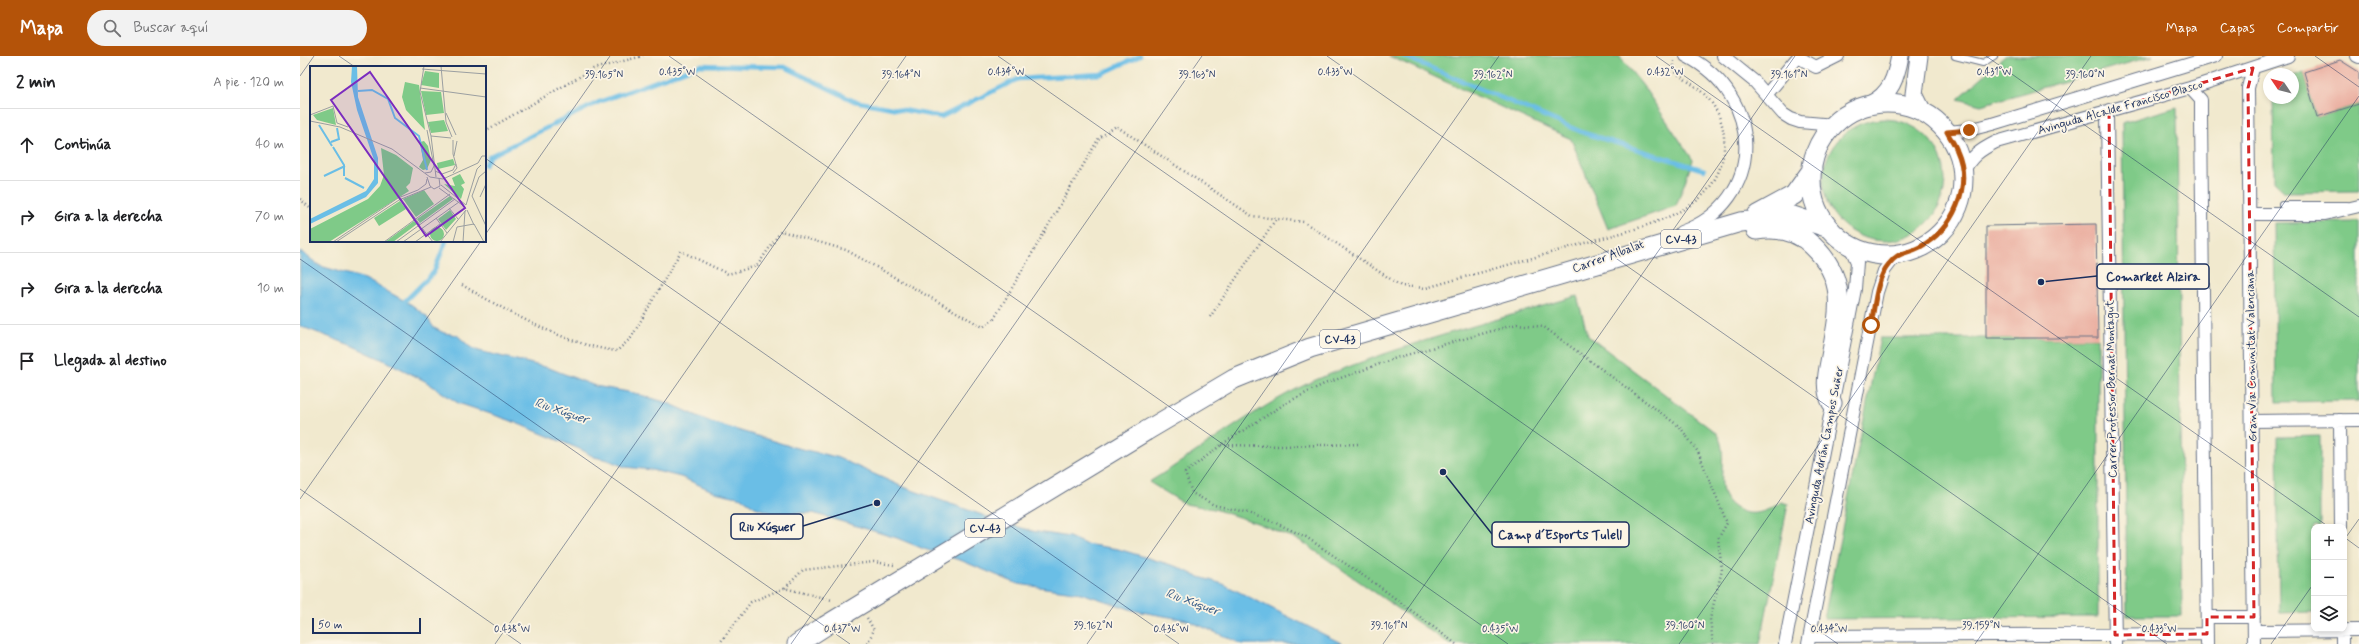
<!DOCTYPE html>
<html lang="es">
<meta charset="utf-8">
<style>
:root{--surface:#fff;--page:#f2f2f2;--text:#202124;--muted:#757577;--line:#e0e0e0;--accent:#b45309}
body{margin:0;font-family:Mynerve,sans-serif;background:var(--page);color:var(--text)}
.controls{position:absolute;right:12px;bottom:12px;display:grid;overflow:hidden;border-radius:8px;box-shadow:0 2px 6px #0003}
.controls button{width:36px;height:36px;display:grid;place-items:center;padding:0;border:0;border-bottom:1px solid var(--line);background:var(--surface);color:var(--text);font:20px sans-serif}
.compass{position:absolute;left:1963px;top:12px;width:36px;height:36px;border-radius:50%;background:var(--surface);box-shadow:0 2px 6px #0003;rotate:305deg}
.scale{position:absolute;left:12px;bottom:10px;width:109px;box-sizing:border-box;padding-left:4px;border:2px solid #1b2f5e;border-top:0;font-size:11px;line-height:14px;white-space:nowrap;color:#1b2f5e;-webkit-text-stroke:3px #fcf5e5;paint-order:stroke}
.stop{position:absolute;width:12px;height:12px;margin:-9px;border:3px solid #b45309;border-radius:50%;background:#fff}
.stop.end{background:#b45309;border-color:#fff;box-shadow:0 1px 4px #0008}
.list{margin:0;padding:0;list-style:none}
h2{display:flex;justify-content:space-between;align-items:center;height:52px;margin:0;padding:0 16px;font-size:17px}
h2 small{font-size:13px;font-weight:400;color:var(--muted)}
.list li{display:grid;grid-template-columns:26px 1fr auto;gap:12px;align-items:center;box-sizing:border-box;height:72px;padding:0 16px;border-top:1px solid var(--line)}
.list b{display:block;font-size:15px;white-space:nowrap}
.list em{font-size:13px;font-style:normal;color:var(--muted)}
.icon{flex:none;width:22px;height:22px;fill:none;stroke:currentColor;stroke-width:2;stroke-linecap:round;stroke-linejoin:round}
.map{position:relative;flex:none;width:2059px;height:588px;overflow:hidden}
header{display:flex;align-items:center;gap:24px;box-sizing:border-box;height:56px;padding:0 20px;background:var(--accent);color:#fff}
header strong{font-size:19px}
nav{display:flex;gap:22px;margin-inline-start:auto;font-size:14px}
.search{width:280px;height:36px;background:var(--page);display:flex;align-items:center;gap:10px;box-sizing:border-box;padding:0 14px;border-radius:22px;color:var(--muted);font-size:15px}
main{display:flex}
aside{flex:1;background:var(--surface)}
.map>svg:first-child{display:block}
</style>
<header>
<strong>Mapa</strong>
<div class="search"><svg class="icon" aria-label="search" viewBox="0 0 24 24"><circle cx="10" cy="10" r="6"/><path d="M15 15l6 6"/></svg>Buscar aquí</div>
<nav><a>Mapa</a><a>Capas</a><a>Compartir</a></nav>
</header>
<main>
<aside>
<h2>2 min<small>A pie · 120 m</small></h2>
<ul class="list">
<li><svg class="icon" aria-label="ahead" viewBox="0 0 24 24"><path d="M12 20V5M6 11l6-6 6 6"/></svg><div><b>Continúa</b></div><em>40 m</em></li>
<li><svg class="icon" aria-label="right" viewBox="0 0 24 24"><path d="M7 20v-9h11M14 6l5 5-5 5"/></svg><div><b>Gira a la derecha</b></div><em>70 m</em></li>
<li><svg class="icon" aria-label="right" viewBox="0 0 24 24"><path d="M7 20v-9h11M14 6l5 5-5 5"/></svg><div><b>Gira a la derecha</b></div><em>10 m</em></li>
<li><svg class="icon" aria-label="arrive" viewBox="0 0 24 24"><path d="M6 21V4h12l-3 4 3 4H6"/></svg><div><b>Llegada al destino</b></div></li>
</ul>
</aside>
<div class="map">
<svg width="2059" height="588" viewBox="0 0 2059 588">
<rect width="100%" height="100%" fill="#fcf5e5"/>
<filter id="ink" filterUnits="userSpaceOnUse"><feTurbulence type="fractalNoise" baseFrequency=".025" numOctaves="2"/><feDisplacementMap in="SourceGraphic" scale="8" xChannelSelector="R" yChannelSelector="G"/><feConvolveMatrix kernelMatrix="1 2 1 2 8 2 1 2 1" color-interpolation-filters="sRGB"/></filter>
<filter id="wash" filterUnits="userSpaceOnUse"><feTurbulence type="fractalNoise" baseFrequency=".012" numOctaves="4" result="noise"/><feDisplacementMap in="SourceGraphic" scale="16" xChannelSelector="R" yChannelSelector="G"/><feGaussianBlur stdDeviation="0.9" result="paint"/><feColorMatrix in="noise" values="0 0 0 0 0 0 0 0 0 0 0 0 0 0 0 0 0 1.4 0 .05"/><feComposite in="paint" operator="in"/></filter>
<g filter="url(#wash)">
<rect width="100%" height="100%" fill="#f1e9ce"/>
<!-- green -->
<path fill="#7fca88" stroke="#4d7c73" d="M1089 0H1319L1343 30 1393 104 1376 150 1308 173 1271 83Z
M1705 0H1853L1681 49 1658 43Z
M2004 16 2017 61 2059 48V135L1985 136 1974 126 1973 42H1993V20Z
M1877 51 1882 560H1827L1822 67Z
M1523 124a61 61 0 1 1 122 0a61 61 0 1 1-122 0Z
M2059 166V345L1976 346 1974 167Z
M1277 240 1288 280 1416 377C1434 401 1405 440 1441 455 1455 461 1470 454 1481 446L1488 448 1460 588H1149L1001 485 957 467 914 453 885 448 849 426C907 391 961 346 1025 320 1106 287 1193 265 1277 240Z
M1580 282H1798V561L1524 563Z
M2020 380V471H2014V556L1979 557 1977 381Z"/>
<!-- water -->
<path fill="#6abee6" stroke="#4276a2" d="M0 195 20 210 65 223 112 249 126 260 134 272 144 277 157 279 170 291 179 295 249 312 295 330 334 337 368 347 411 366 493 391 536 401 603 431 702 466 732 475 769 481 785 488 818 493 878 511 896 520 923 528 1043 588H942L887 564 836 555 781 537 718 528 660 504 624 493 597 482 513 457H472L455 451 442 442 415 436 381 421 352 414 325 411 308 404 294 401 282 394 209 364 158 347 125 325 88 306 53 290 0 270Z"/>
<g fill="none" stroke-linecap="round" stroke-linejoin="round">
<!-- stream -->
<path stroke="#6abee6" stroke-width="4.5" d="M1103 0 1284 77 1404 114
M185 109 190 100 299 46 400 9 485 11 554 45 641 61 718 23 801 18 840 0
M101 249 134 216 146 185"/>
</g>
<g id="blocks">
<!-- building -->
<path fill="#ebb1a3" d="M2040 4 2059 16V48L2017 61 2004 16Z
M1796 168 1798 282H1686V170Z"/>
</g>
</g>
<g filter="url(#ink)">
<use href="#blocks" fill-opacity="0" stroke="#667085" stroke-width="1"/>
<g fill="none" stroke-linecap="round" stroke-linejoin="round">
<defs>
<path id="lane" d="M1655 0 1683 7 1694 0
M1982 149H2047"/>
<path id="street" d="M1423 0 1455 26 1483 58 1491 63 1500 66 1534 69
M2057 0 2059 1
M1953 12 1948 32 1954 588
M1890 32 1901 44V62L1907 588
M1467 38 1498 1 1516 11 1538 0
M1809 54 1807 60 1815 588
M1647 76 1669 74 1692 68 1916 0
M1663 117C1670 101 1680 94 1696 86L1890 32 1988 0
M1950 158H2025L2059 150
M1381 176C1467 145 1465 40 1386 0
M2040 364 2041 471
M1952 365 2059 364
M1907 561H1954
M1954 575 2059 574
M1510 580 1907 578
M1485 588 1555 233 1557 206 1550 190
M1508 588 1577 236 1584 215 1597 198
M2042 588V573"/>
<path id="secondary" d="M1619 0 1614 38 1623 56
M1571 48C1591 38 1596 21 1600 0"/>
<path id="primary" d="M1511 123a76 76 0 1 1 152 0a76 76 0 1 1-152 0Z
M1457 159 1494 139 1512 114
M1456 174C1477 171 1498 175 1513 190 1550 225 1538 261 1530 306 1527 321 1525 333 1532 347
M846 375 934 323 1010 292 1441 166 1493 160 1529 172
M497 588 525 570"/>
</defs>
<!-- lane casing -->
<use href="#lane" stroke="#667085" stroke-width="8"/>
<!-- street casing -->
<use href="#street" stroke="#667085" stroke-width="14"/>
<!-- secondary casing -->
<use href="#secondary" stroke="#667085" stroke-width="19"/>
<!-- primary casing -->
<use href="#primary" stroke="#667085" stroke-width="21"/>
<!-- path -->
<path stroke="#667085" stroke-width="2.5" stroke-dasharray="1 3" stroke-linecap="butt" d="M185 75 293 13 343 0
M0 143 11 153
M162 229C207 255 265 289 317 295L331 282 381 195 428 218 457 210 481 175 546 194 683 271 694 263 799 82 816 70 952 160 1004 166 1101 230 1126 232C1178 217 1230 203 1281 188 1319 177 1362 169 1395 146 1426 123 1434 77 1411 46 1401 32 1387 26 1374 15V5
M910 261 976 163
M921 389 983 390 1061 388
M485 532 503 514 574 506 594 509
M567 562 574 574 567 588
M419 588 451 546 484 532 532 544
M1156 588 1080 531 1006 481 976 467 945 456 914 449 892 437 885 417 921 389 986 347 1024 328 1099 301 1217 268 1244 271 1380 371 1398 396 1427 467 1418 483 1422 514 1410 563 1413 588"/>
<!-- lane -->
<use href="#lane" stroke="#fff" stroke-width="6"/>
<!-- street -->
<use href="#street" stroke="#fff" stroke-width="12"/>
<!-- secondary -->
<use href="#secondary" stroke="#fff" stroke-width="17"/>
<!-- primary -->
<use href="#primary" stroke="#fff" stroke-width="19"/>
<defs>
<path id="primary-bridge" d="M525 570 846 375"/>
</defs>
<!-- primary-bridge casing -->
<use href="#primary-bridge" stroke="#667085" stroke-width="21" stroke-linecap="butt"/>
<!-- primary-bridge -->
<use href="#primary-bridge" stroke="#fff" stroke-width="19"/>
</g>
</g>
<g fill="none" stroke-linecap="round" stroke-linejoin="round" filter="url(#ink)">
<!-- route -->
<path stroke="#b45309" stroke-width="5" d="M1571 269C1575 249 1576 223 1589 208 1599 195 1607 198 1620 191 1653 173 1673 131 1657 95 1655 88 1650 82 1647 76L1669 74"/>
</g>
<!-- marked area -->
<path fill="none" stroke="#d62828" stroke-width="3" stroke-dasharray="8 5" stroke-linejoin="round" d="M1953 12 1948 32 1954 561H1907V578L1815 579 1809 54Z"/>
<!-- ticks -->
<path fill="none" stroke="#1b2f5e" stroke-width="1" stroke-opacity="0.45" d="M39 0 55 11M369 0 1208 588M698 0 1538 588M1027 0 1867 588M1356 0 2029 471M1686 0 2059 261M2015 0 2059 31M0 20 14 0M185 102 879 588M185 179 310 0M0 203 550 588M0 433 221 588M0 443 181 185M2044 481 2059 492M2044 484 2059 463M195 588 606 0M491 588 902 0M787 588 1199 0M1083 588 1495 0M1379 588 1791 0M1675 588 2059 40M1971 588 2014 527"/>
<g text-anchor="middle" stroke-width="3.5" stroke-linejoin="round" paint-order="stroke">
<!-- shield labels -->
<g fill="#fcf5e5" stroke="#5e6a86" stroke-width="1">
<rect x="1361" y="174" width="40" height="18" rx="3"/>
<rect x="1020" y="274" width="40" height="18" rx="3"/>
<rect x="665" y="463" width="40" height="18" rx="3"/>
</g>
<g font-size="11" font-weight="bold" fill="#1b2f5e">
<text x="1381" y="187">CV-43</text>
<text x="1040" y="287">CV-43</text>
<text x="685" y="476">CV-43</text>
</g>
<!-- street labels -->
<g font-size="12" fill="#1b2f5e" stroke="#fcf5e5">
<text transform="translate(1820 51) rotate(-16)" y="4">Avinguda Alcalde Francisco Blasco</text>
<text transform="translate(1308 200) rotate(-20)" y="4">Carrer Albalat</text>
<text transform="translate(1951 300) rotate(-91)" y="4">Gran Via Comunitat Valenciana</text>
<text transform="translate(1811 333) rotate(-91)" y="4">Carrer Professor Bernat Montagut</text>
<text transform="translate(1524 389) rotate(-79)" y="4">Avinguda Adrián Campos Suñer</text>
</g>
<!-- water labels -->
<g font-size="13" font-style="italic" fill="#335a87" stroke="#fcf5e5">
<text transform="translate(262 354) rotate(19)" y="5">Riu Xúquer</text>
<text transform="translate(893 545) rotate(20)" y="5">Riu Xúquer</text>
</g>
</g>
<!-- overview -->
<g transform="translate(10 10)">
<rect width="176" height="176" fill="#f1e9ce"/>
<path d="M115 5 129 7V22L111 19ZM95 16 109 19 115 64 96 44 92 31ZM111 25 131 26 134 47 116 49ZM23 42 26 59 7 54 3 49ZM134 54 138 65 121 67 118 56ZM114 75 118 80 121 94 117 103 113 104 109 101 113 94 110 76ZM71 82 86 89 103 102 100 117 96 121 99 125 19 176H0V163L58 133 70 120 74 109ZM143 93 145 99 128 103 127 97ZM150 108 155 117 151 119 154 123 151 133 134 118 145 120 142 112ZM114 124 124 138 106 151 93 133ZM140 130 143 133 110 157 107 153ZM90 135 96 143 69 160 64 152ZM140 144 146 153 136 164 128 153ZM104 155 107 158 83 176H75ZM120 168a7 7 0 1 1 14 0a7 7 0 1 1-14 0Z" fill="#7fca88"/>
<path d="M42 0H47L48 31 68 92V117L56 131 0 158V153L56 125 64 113V94L47 44 41 16Z" fill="#6abee6"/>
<path fill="none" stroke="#6abee6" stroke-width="2" d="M48 25 62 24 78 33 85 52 109 70 117 104M9 59 22 80M21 76 29 73 27 62M23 81 34 99V110M14 110 35 100M35 112 54 122"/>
<path fill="none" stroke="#9b9fa1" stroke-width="1" d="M114 0 110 26 121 70 126 111M131 0 136 56 142 71M112 3 176 8M110 22 176 31M136 47 146 69M0 49 23 40 27 57 38 61M0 55 30 61 82 83 120 111 133 113 168 97 172 90H176M121 70 141 72M143 74V88L147 102 143 107M144 90 147 75M125 105 132 108 143 104 146 98M115 107 121 106 124 100 117 64M117 111 120 120 124 123 130 120 129 112M131 119 156 139M129 122 155 141M108 124 116 118 117 113M162 130 169 111 176 105M162 130 176 160M170 131 176 118M91 133 110 159M156 139 167 103 171 99M139 142 148 153M157 144 164 159M126 152 137 167M164 158 174 176M147 161 164 158M112 162 123 176M23 176 88 132 108 124M26 176 89 134 121 121M74 176 140 128M86 176 145 133M93 176 149 136M105 176 130 158M130 176 156 144M143 176 147 161M153 176 155 145"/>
<path fill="#7b2cbf" fill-opacity="0.15" stroke="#7b2cbf" stroke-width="2" d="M60 6 155 142 116 170 21 34Z"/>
<rect width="176" height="176" fill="none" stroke="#1b2f5e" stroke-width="2"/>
</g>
<g font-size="10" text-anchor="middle" fill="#1b2f5e" stroke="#fcf5e5" stroke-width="3.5" stroke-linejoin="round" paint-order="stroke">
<text x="1035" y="19">0.433°W</text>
<text x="377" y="19">0.435°W</text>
<text x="1365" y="19">0.432°W</text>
<text x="706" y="19">0.434°W</text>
<text x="1694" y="19">0.431°W</text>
<text x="304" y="22">39.165°N</text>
<text x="601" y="22">39.164°N</text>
<text x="897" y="22">39.163°N</text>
<text x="1193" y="22">39.162°N</text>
<text x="1489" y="22">39.161°N</text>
<text x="1785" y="22">39.160°N</text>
<text x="793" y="573">39.162°N</text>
<text x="1089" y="573">39.161°N</text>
<text x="1385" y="573">39.160°N</text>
<text x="1681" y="573">39.159°N</text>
<text x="212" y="576">0.438°W</text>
<text x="542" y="576">0.437°W</text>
<text x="871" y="576">0.436°W</text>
<text x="1200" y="576">0.435°W</text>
<text x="1529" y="576">0.434°W</text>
<text x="1859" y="576">0.433°W</text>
</g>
<!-- callouts -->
<path fill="none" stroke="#1b2f5e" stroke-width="1.5" d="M1741 226L1797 220M577 447L503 470M1143 416L1192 478"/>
<g fill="#1b2f5e" stroke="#fcf5e5" stroke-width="1.5">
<circle cx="1741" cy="226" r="4"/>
<circle cx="577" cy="447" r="4"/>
<circle cx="1143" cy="416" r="4"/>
</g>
<g fill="#fcf5e5" stroke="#1b2f5e" stroke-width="1.5">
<rect x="1797" y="208" width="112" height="25" rx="4"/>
<rect x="431" y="458" width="72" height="25" rx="4"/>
<rect x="1192" y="466" width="137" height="25" rx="4"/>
</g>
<g font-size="13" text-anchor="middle" font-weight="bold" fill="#1b2f5e">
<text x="1853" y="225">Comarket Alzira</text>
<text x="467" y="475">Riu Xúquer</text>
<text x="1260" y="483">Camp d´Esports Tulell</text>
</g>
</svg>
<div class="controls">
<button>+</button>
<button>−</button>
<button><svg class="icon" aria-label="layers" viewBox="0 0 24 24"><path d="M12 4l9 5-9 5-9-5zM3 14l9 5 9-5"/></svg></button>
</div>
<svg class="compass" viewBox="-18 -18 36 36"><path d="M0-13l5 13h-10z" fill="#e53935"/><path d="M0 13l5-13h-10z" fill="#757577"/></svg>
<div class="scale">50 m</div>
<div class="stop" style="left:1571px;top:269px"></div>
<div class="stop end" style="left:1669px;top:74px"></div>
</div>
</main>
